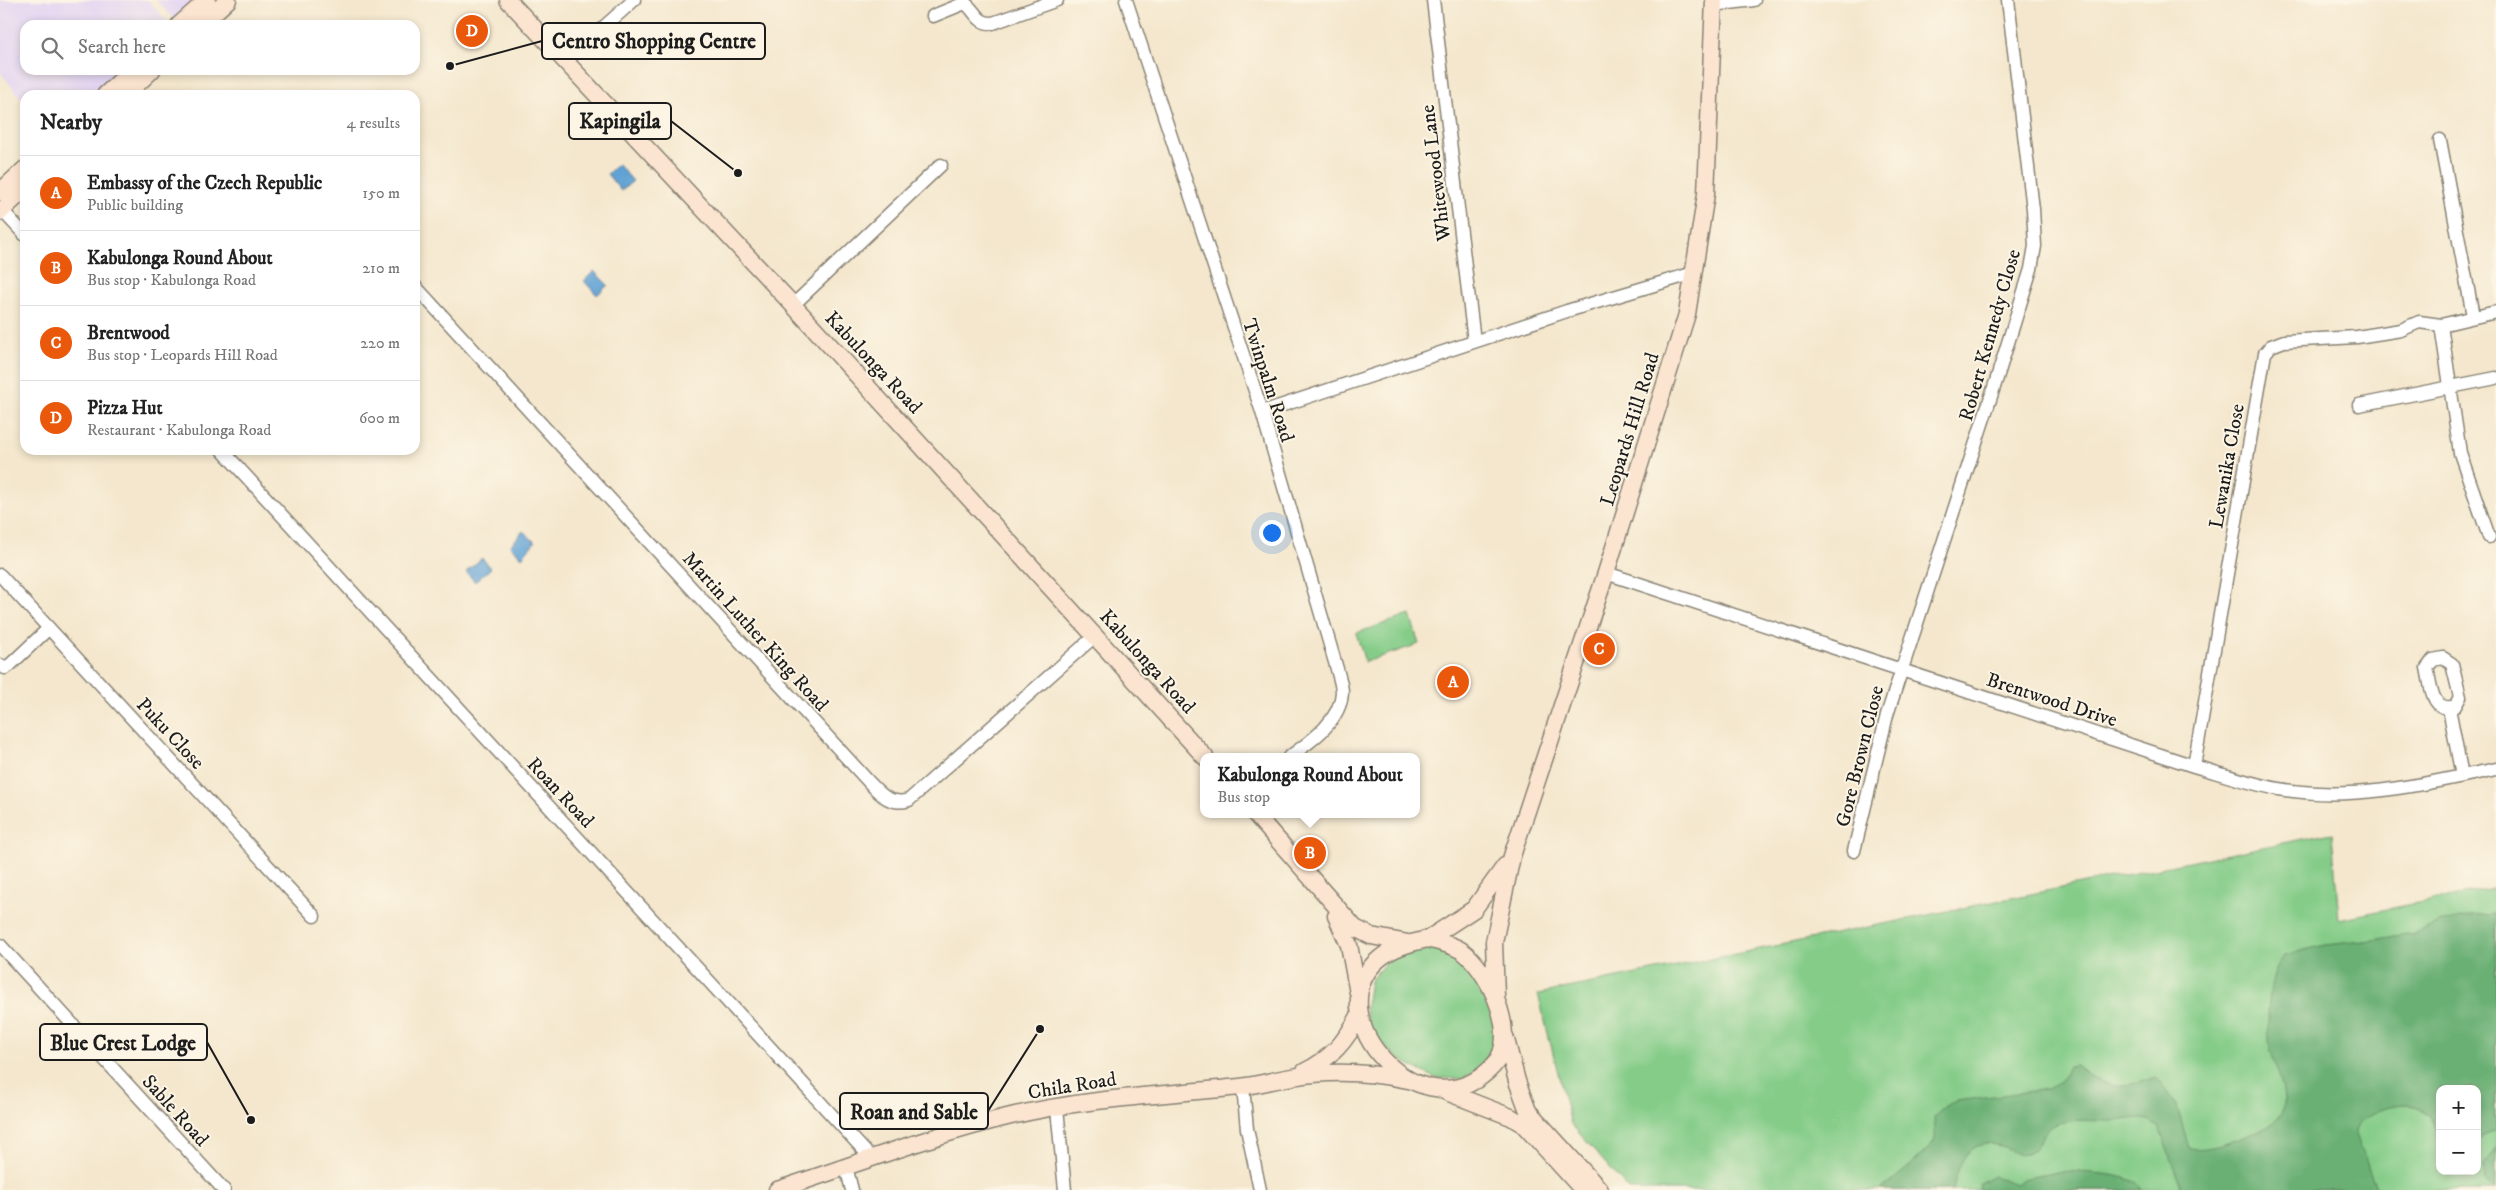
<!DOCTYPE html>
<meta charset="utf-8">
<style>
:root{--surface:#fff;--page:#f2f2f2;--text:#222;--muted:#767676;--line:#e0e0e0;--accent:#ea580c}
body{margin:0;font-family:"IM FELL DW Pica",serif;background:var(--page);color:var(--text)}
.controls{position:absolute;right:15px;bottom:15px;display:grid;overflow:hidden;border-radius:10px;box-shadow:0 2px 8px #0003}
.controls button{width:45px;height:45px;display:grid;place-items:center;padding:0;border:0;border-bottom:1px solid var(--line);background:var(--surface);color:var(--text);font:25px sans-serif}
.you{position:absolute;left:1271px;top:532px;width:18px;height:18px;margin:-12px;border:4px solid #fff;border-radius:50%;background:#1a73e8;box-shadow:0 0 0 8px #1a73e833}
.badge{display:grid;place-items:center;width:32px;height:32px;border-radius:50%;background:var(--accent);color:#fff;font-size:16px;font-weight:700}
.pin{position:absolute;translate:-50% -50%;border:2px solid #fff;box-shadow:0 1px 5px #0006}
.popup{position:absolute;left:1200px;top:753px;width:220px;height:65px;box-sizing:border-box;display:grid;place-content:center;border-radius:10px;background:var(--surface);filter:drop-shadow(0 1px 4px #0005);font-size:16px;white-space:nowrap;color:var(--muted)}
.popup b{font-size:19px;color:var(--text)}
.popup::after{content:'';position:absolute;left:50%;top:100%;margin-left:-10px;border:10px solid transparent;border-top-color:var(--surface)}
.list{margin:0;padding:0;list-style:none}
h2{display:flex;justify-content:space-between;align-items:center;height:65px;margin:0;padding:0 20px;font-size:21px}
h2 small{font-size:16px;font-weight:400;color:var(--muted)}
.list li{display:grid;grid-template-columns:32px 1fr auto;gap:15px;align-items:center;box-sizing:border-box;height:75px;padding:0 20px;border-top:1px solid var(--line)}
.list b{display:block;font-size:19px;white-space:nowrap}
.list p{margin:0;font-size:16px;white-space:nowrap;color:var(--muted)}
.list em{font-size:16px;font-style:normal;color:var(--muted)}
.icon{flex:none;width:28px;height:28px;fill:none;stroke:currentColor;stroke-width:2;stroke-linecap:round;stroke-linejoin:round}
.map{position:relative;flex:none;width:2496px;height:1190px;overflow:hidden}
.search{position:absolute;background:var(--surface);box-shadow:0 2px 8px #0003;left:20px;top:20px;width:400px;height:55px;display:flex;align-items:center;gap:12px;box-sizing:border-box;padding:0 18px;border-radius:15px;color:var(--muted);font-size:19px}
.panel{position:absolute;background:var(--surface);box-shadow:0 2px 8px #0003;left:20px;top:90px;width:400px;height:365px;border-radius:15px}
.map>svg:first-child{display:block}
</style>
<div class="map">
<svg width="2496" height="1190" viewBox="0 0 2496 1190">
<rect width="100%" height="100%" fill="#fcf5e5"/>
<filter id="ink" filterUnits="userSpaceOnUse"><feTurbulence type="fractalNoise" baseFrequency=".02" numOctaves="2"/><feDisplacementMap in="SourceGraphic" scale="10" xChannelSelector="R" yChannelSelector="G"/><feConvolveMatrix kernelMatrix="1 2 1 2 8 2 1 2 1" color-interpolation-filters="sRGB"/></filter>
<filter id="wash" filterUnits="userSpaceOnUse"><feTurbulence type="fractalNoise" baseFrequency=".0096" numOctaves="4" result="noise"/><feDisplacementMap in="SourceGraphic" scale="20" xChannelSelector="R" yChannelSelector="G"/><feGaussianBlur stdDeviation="1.12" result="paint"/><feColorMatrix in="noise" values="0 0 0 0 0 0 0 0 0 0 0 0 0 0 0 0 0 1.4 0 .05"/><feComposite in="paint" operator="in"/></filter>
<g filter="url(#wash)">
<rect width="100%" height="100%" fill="#f4e7cd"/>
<!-- built -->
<path fill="#e2d4f3" d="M0 0H148L169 23 167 25H25V70H120L94 95H25V103L0 72Z
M156 0H201L177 22Z"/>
<!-- green -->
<path fill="#84cc88" stroke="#507452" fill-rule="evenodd" d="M1410 615 1419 644 1365 662 1356 633Z
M2332 833 2339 919 2496 887V1190H1629L1571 1124 1538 994ZM2440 1089H2477V1171H2440Z
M1422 948C1437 950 1450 953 1462 961 1489 980 1502 1029 1494 1059L1463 1079 1435 1078 1400 1060 1383 1046 1370 1028 1365 1012 1370 981 1392 955Z"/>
<!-- forest -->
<path fill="#6bb074" stroke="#446648" d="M2496 914V1131L2477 1140V1089H2440V1142L2431 1115C2426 1112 2420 1108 2414 1106 2395 1102 2359 1113 2355 1132L2377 1190H2182L2159 1127C2154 1124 2147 1120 2142 1119 2134 1117 2123 1121 2115 1121 2095 1122 2069 1116 2051 1127 2042 1133 2038 1148 2029 1153 2021 1157 2014 1151 2007 1148 1970 1135 1959 1158 1953 1190H1881C1891 1181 1934 1148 1935 1138 1936 1132 1934 1124 1934 1118L1945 1106 1956 1101 2047 1089 2061 1082 2068 1066 2076 1065C2104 1090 2122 1089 2156 1077L2176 1103 2189 1148C2207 1151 2230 1143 2247 1135 2260 1130 2274 1126 2282 1113 2290 1099 2273 1062 2270 1047 2266 1021 2267 974 2285 955L2325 945 2374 940 2405 934 2412 935 2439 923 2469 916Z
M2496 1147V1190H2494L2486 1181 2485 1165Z
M2063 1171C2081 1173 2136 1172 2143 1190H1979V1184L1994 1176 2016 1184 2022 1179Z"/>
<!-- water -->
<path fill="#61a2d4" stroke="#3e5f78" d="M618 164 633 181 621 191 607 174Z
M594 271 608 285 597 295 584 281Z
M523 531 535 542 522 557 510 546Z
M482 558 491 568 475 582 466 572Z"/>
</g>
<g filter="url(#ink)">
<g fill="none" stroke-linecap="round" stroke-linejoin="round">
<defs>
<path id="street" d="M1126 0 1262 412 1337 669C1339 677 1342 685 1342 692 1341 721 1310 742 1289 757
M1433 0 1474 341
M1713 5 1754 0
M933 16 965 3C976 11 977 24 993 23L1057 0
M567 60 634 0
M2440 140 2473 316
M0 208 25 235
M415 286 868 781C880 794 890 806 909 800L1096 635
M793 305 941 165
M2441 325 2460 453 2489 537
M2359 405 2496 378
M1262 412 1567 311 1694 273
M222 450 872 1159
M1606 573 2194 766C2222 774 2251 784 2279 789 2352 802 2426 784 2496 769
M0 575 314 916
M2443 658 2452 664 2460 697 2455 706C2431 714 2431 685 2427 668L2433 660Z
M0 665 5 668 10 665 49 628
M2449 708 2462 776
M2194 766 2265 353 2271 346 2284 341 2357 337 2401 330 2419 322 2441 325 2496 312
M1854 851 1887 715 1997 378 2031 269 2035 246 2033 209 2008 0
M0 945 224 1190
M1243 1087 1247 1129 1260 1190
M1057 1108 1065 1190
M846 1167 852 1190"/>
<path id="secondary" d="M508 0 793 305 1205 757
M179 25 207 0
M201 25 228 0
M105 95 132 70
M126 95 152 70
M0 192 25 169
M0 212 25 189
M1255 814 1355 928 1371 936 1408 943
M1336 916 1349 945 1358 993
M1428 939C1441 943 1456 945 1466 954 1491 976 1520 1037 1493 1066 1424 1140 1313 1015 1379 959 1393 947 1411 943 1428 939Z
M1428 939 1474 909 1505 866
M1496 996 1494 942 1512 856 1606 573 1687 314 1706 194 1714 0
M1505 1036 1517 1081 1528 1111 1600 1190
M1304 1072C1332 1058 1346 1041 1360 1014
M1444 1091 1511 1117 1524 1125 1583 1190
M777 1190C854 1165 932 1135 1011 1116 1086 1098 1164 1095 1240 1087 1257 1085 1274 1080 1292 1077 1331 1070 1369 1072 1408 1080"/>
</defs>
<!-- street casing -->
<use href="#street" stroke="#888274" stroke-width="15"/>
<!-- secondary casing -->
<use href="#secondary" stroke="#888274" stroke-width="19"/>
<!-- street -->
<use href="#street" stroke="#fff" stroke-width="12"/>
<!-- secondary -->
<use href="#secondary" stroke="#fce5d0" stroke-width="16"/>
</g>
</g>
<g text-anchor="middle" stroke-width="4" stroke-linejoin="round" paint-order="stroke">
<!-- street labels -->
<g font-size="20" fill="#1c1c1c" stroke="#fcf5e5">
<text transform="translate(1435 173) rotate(-97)" y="7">Whitewood Lane</text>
<text transform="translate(1989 335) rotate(-74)" y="7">Robert Kennedy Close</text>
<text transform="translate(874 362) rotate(47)" y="7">Kabulonga Road</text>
<text transform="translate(1269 380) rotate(72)" y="7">Twinpalm Road</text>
<text transform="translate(1629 429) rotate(-73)" y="7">Leopards Hill Road</text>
<text transform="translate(2226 466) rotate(-80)" y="7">Lewanika Close</text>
<text transform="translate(756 631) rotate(48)" y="7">Martin Luther King Road</text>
<text transform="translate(1148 661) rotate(48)" y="7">Kabulonga Road</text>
<text transform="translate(2052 699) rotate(18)" y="7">Brentwood Drive</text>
<text transform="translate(171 733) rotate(47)" y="7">Puku Close</text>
<text transform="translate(1859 756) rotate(-76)" y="7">Gore Brown Close</text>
<text transform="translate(561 792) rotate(47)" y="7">Roan Road</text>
<text transform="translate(1072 1085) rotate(-9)" y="7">Chila Road</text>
<text transform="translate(176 1110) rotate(48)" y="7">Sable Road</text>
</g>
</g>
<!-- callouts -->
<path fill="none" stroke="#1c1c1c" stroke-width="2" d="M450 66L542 41M738 173L671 121M251 1120L207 1042M1040 1029L988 1111"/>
<g fill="#1c1c1c" stroke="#fcf5e5" stroke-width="2">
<circle cx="450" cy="66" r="5"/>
<circle cx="738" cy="173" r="5"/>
<circle cx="251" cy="1120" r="5"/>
<circle cx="1040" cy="1029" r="5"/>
</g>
<g fill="#fcf5e5" stroke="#1c1c1c" stroke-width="2">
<rect x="542" y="23" width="223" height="36" rx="5"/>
<rect x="569" y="103" width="102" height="36" rx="5"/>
<rect x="40" y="1024" width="167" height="36" rx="5"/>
<rect x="840" y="1093" width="148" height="36" rx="5"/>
</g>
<g font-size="21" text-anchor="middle" font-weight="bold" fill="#1c1c1c">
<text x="654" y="48">Centro Shopping Centre</text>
<text x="620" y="128">Kapingila</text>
<text x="123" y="1050">Blue Crest Lodge</text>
<text x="914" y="1119">Roan and Sable</text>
</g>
</svg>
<div class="controls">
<button>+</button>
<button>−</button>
</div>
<div class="you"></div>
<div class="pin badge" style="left:1453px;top:682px">A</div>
<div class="pin badge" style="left:1310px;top:853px">B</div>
<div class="popup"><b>Kabulonga Round About</b>Bus stop</div>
<div class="pin badge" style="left:1599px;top:649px">C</div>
<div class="pin badge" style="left:472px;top:31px">D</div>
<div class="search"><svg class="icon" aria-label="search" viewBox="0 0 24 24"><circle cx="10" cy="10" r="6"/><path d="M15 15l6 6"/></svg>Search here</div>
<section class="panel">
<h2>Nearby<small>4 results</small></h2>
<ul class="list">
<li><span class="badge">A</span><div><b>Embassy of the Czech Republic</b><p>Public building</p></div><em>150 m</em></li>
<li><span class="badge">B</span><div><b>Kabulonga Round About</b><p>Bus stop · Kabulonga Road</p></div><em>210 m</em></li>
<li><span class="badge">C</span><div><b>Brentwood</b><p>Bus stop · Leopards Hill Road</p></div><em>220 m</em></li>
<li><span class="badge">D</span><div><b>Pizza Hut</b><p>Restaurant · Kabulonga Road</p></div><em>600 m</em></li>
</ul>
</section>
</div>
